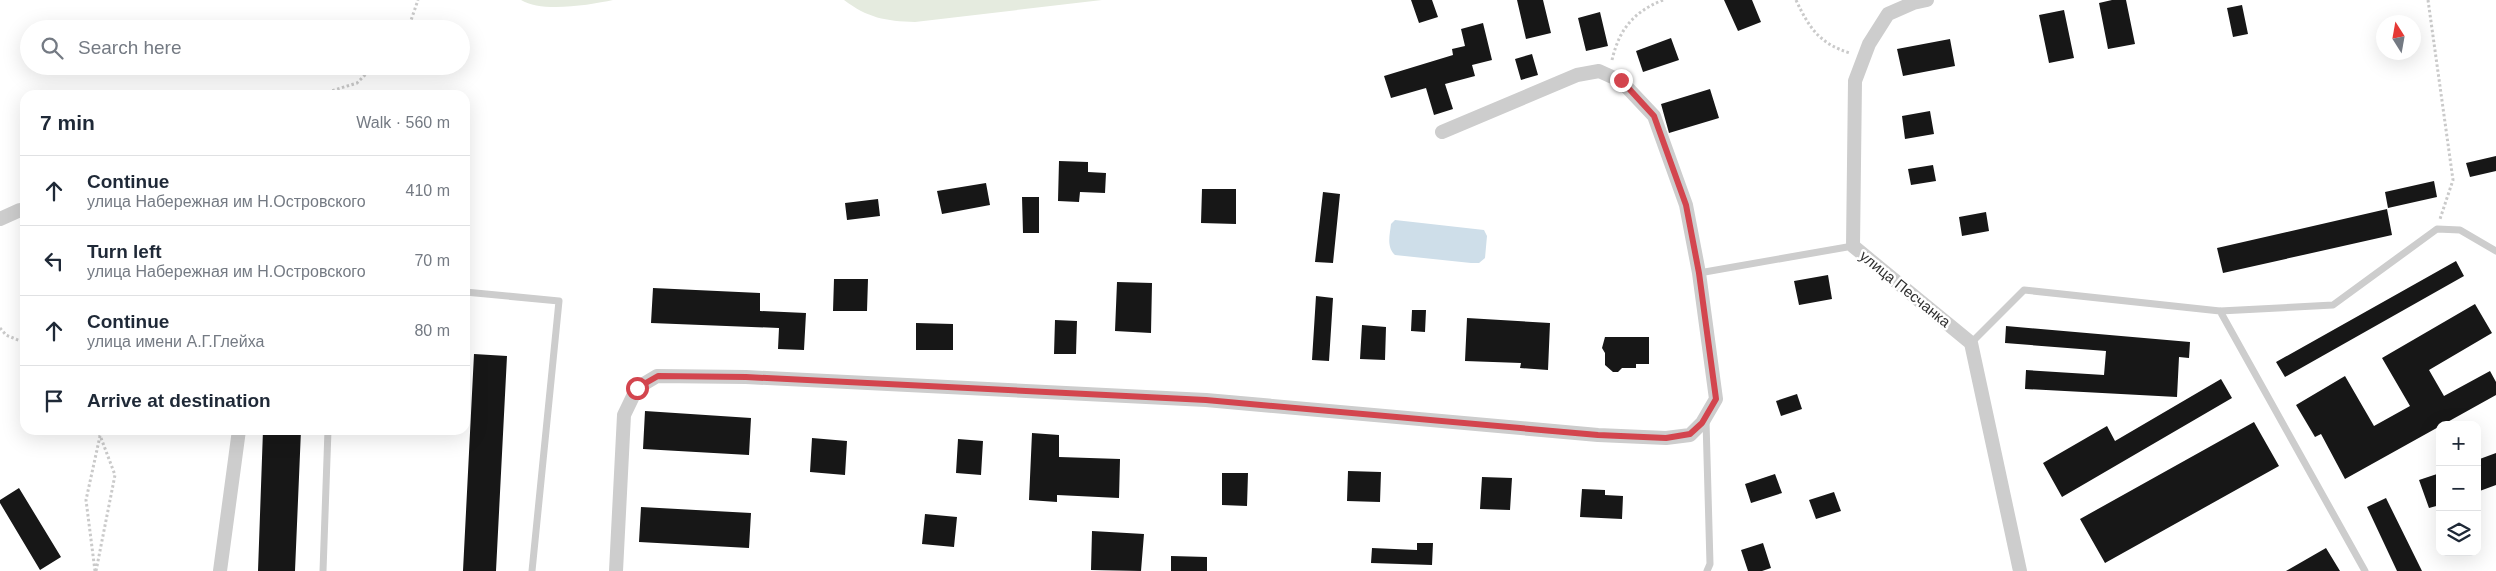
<!DOCTYPE html>
<meta charset="utf-8">
<style>
:root{--surface:#fff;--page:#f2f2f3;--text:#1f2937;--muted:#747a83;--line:#e0e1e3}
body{margin:0;font-family:Arial,sans-serif;background:var(--page);color:var(--text)}
.controls{position:absolute;right:15px;bottom:15px;display:grid;overflow:hidden;border-radius:10px;box-shadow:0 5px 20px #0002}
.controls button{width:45px;height:45px;display:grid;place-items:center;padding:0;border:0;border-bottom:1px solid var(--line);background:var(--surface);color:var(--text);font:25px sans-serif}
.compass{position:absolute;left:2376px;top:15px;width:45px;height:45px;border-radius:50%;background:var(--surface);box-shadow:0 5px 20px #0002;rotate:349deg}
.stop{position:absolute;width:15px;height:15px;margin:-11px;border:4px solid #d3454e;border-radius:50%;background:#fff}
.stop.end{background:#d3454e;border-color:#fff;box-shadow:0 1px 5px #0008}
.list{margin:0;padding:0;list-style:none}
h2{display:flex;justify-content:space-between;align-items:center;height:65px;margin:0;padding:0 20px;font-size:21px}
h2 small{font-size:16px;font-weight:400;color:var(--muted)}
.list li{display:grid;grid-template-columns:32px 1fr auto;gap:15px;align-items:center;box-sizing:border-box;height:70px;padding:0 20px;border-top:1px solid var(--line)}
.list b{display:block;font-size:19px;white-space:nowrap}
.list p{margin:0;font-size:16px;white-space:nowrap;color:var(--muted)}
.list em{font-size:16px;font-style:normal;color:var(--muted)}
.icon{flex:none;width:28px;height:28px;fill:none;stroke:currentColor;stroke-width:2;stroke-linecap:round;stroke-linejoin:round}
.map{position:relative;flex:none;width:2496px;height:571px;overflow:hidden}
.search{position:absolute;background:var(--surface);box-shadow:0 5px 20px #0002;left:20px;top:20px;width:450px;height:55px;display:flex;align-items:center;gap:12px;box-sizing:border-box;padding:0 18px;border-radius:28px;color:var(--muted);font-size:19px}
.panel{position:absolute;background:var(--surface);box-shadow:0 5px 20px #0002;left:20px;top:90px;width:450px;height:345px;border-radius:15px}
.map>svg:first-child{display:block}
</style>
<div class="map">
<svg width="2496" height="571" viewBox="0 0 2496 571">
<rect width="100%" height="100%" fill="#fff"/>
<!-- green -->
<path fill="#e5ebdf" d="M521 0H613C589 5 542 13 521 0Z
M844 0H1102L915 22C885 21 868 18 844 0Z"/>
<!-- water -->
<path fill="#cedee9" d="M1395 220 1484 230 1487 236 1485 258 1479 263H1471L1395 255C1386 247 1390 234 1391 224Z"/>
<!-- building -->
<path fill="#171717" d="M1411 0H1432L1438 17 1419 23Z
M1517 0H1543L1551 33 1526 39Z
M1724 0H1752L1761 22 1738 31Z
M2112 0H2126L2135 44 2108 49 2099 3Z
M2242 5 2248 34 2233 37 2227 8Z
M2064 10 2074 58 2049 63 2039 15Z
M1600 12 1608 46 1586 51 1578 18Z
M1483 23 1492 60 1472 65 1475 76 1445 84 1453 109 1434 115 1426 88 1391 98 1384 76 1453 55 1452 49 1465 46 1461 29Z
M1671 38 1679 60 1643 72 1636 51Z
M1950 39 1955 66 1903 76 1897 49Z
M1532 54 1538 75 1521 80 1515 59Z
M1710 89 1719 118 1669 133 1661 104Z
M1930 111 1934 134 1905 139 1902 116Z
M2496 156V171L2470 177 2466 163Z
M1059 161 1088 162V172L1106 173 1105 193 1080 192 1079 202 1058 201Z
M1933 165 1936 181 1911 185 1908 169Z
M2434 181 2437 197 2388 208 2385 192Z
M986 183 990 205 942 214 937 191Z
M1202 189H1236V224L1201 223Z
M1323 192 1340 194 1333 263 1315 262Z
M1022 197H1039V233H1023Z
M878 199 880 216 847 220 845 203Z
M2387 209 2392 235 2223 273 2217 248Z
M1986 212 1989 231 1962 236 1959 217Z
M2456 261 2464 276 2285 377 2276 362Z
M1828 275 1832 299 1799 305 1794 281Z
M834 279H868L867 311H833Z
M1117 282 1152 283 1151 333 1115 331Z
M653 288 760 293V311L806 313 804 350 778 349 779 328 651 323Z
M1316 296 1333 298 1329 361 1312 360Z
M2475 304 2492 333 2429 370 2444 396 2490 371 2496 382V395L2345 479 2321 434 2315 437 2296 405 2345 376 2374 426 2410 406 2382 358Z
M1412 310H1426L1425 332 1411 331Z
M1467 318 1550 323 1548 370 1520 368 1521 363 1465 361Z
M1055 320 1077 321 1076 354H1054Z
M916 323 953 324V350H916Z
M1362 325 1386 327 1385 360 1360 359Z
M2006 326 2190 342 2189 358 2179 357 2177 397 2025 389 2026 370 2104 375 2106 351 2005 343Z
M1605 337H1649V364H1636V368H1622L1618 372H1613L1605 365V353L1602 348Z
M474 354 507 356 496 571H463Z
M2221 379 2232 398 2062 497 2043 463 2107 426 2115 441Z
M1797 394 1802 409 1781 416 1776 401Z
M645 411 751 418 749 455 643 449Z
M2254 422 2279 466 2105 563 2080 519Z
M263 430H301L295 571H258Z
M1032 433 1059 435V457L1120 459 1119 498 1057 495V502L1029 500Z
M812 438 847 441 845 475 810 472Z
M958 439 983 441 981 475 956 473Z
M2496 453V485L2477 492V460Z
M1348 471 1381 472 1380 502 1347 501Z
M1222 473H1248L1247 506 1222 505Z
M2440 473V505L2429 508 2419 480Z
M1775 474 1782 493 1751 503 1745 484Z
M1482 477 1512 478 1510 510 1480 509Z
M19 488 61 557 40 570 0 503V500Z
M1582 489 1605 490V495L1623 496 1622 519 1580 517Z
M1834 492 1841 511 1816 519 1809 500Z
M2386 498 2422 571H2397L2367 507Z
M641 507 751 513 749 548 639 542Z
M925 514 957 517 954 547 922 544Z
M1092 531 1144 534 1141 571 1091 570Z
M1417 543H1433L1432 565 1371 563 1372 548 1417 550Z
M1763 543 1771 568 1762 571H1748L1741 550Z
M2326 548 2340 571H2286Z
M1171 556 1207 557V571H1171Z"/>
<g fill="none" stroke-linecap="round" stroke-linejoin="round">
<!-- path -->
<path stroke="#cacaca" stroke-width="3" stroke-dasharray="2.5 2.5" stroke-linecap="butt" d="M1796 0C1809 28 1820 44 1850 53
M2428 0 2453 180 2440 219
M408 29 418 0
M1612 60C1619 30 1633 12 1663 0
M318 95 357 83 374 66
M0 328 6 335 25 343
M95 571 86 500 100 436
M96 571 115 475 98 430"/>
<!-- service -->
<path stroke="#cdcdcd" stroke-width="7" d="M1699 273 1853 246
M465 292 559 301 532 571
M2220 311 2365 571
M1971 343 2024 290 2220 311 2333 305 2437 229 2460 230 2496 251
M1706 421 1710 564 1707 571
M323 571 328 430"/>
<!-- minor -->
<path stroke="#cdcdcd" stroke-width="14" d="M1927 0 1913 3 1888 14 1869 44 1855 81 1853 246 1971 343 2020 571
M0 219 20 210 25 211
M220 571 239 430
M616 571 624 415 637 388 657 376 746 377 1206 400 1598 435 1666 438 1690 435 1702 423 1716 399 1699 273 1686 205 1654 116 1621 81 1599 71 1577 75 1442 132"/>
</g>
<g fill="none" stroke-linecap="round" stroke-linejoin="round">
<!-- route -->
<path stroke="#d3454e" stroke-width="6" d="M637 388 658 376 746 377 1206 400 1598 435 1666 438 1690 434 1702 423 1716 399 1699 273 1686 205 1654 116 1621 80"/>
</g>
<g text-anchor="middle" stroke-width="5" stroke-linejoin="round" paint-order="stroke">
<!-- street labels -->
<g font-size="15" fill="#303030" stroke="#fff">
<text transform="translate(1905 289) rotate(39)" y="5">улица Песчанка</text>
</g>
</g>
</svg>
<div class="controls">
<button>+</button>
<button>−</button>
<button><svg class="icon" aria-label="layers" viewBox="0 0 24 24"><path d="M12 4l9 5-9 5-9-5zM3 14l9 5 9-5"/></svg></button>
</div>
<svg class="compass" viewBox="-18 -18 36 36"><path d="M0-13l5 13h-10z" fill="#e53935"/><path d="M0 13l5-13h-10z" fill="#747a83"/></svg>
<div class="stop" style="left:637px;top:388px"></div>
<div class="stop end" style="left:1621px;top:80px"></div>
<div class="search"><svg class="icon" aria-label="search" viewBox="0 0 24 24"><circle cx="10" cy="10" r="6"/><path d="M15 15l6 6"/></svg>Search here</div>
<section class="panel">
<h2>7 min<small>Walk · 560 m</small></h2>
<ul class="list">
<li><svg class="icon" aria-label="ahead" viewBox="0 0 24 24"><path d="M12 20V5M6 11l6-6 6 6"/></svg><div><b>Continue</b><p>улица Набережная им Н.Островского</p></div><em>410 m</em></li>
<li><svg class="icon" aria-label="left" viewBox="0 0 24 24"><path d="M17 20v-9H6M10 6l-5 5 5 5"/></svg><div><b>Turn left</b><p>улица Набережная им Н.Островского</p></div><em>70 m</em></li>
<li><svg class="icon" aria-label="ahead" viewBox="0 0 24 24"><path d="M12 20V5M6 11l6-6 6 6"/></svg><div><b>Continue</b><p>улица имени А.Г.Глейха</p></div><em>80 m</em></li>
<li><svg class="icon" aria-label="arrive" viewBox="0 0 24 24"><path d="M6 21V4h12l-3 4 3 4H6"/></svg><div><b>Arrive at destination</b></div></li>
</ul>
</section>
</div>
